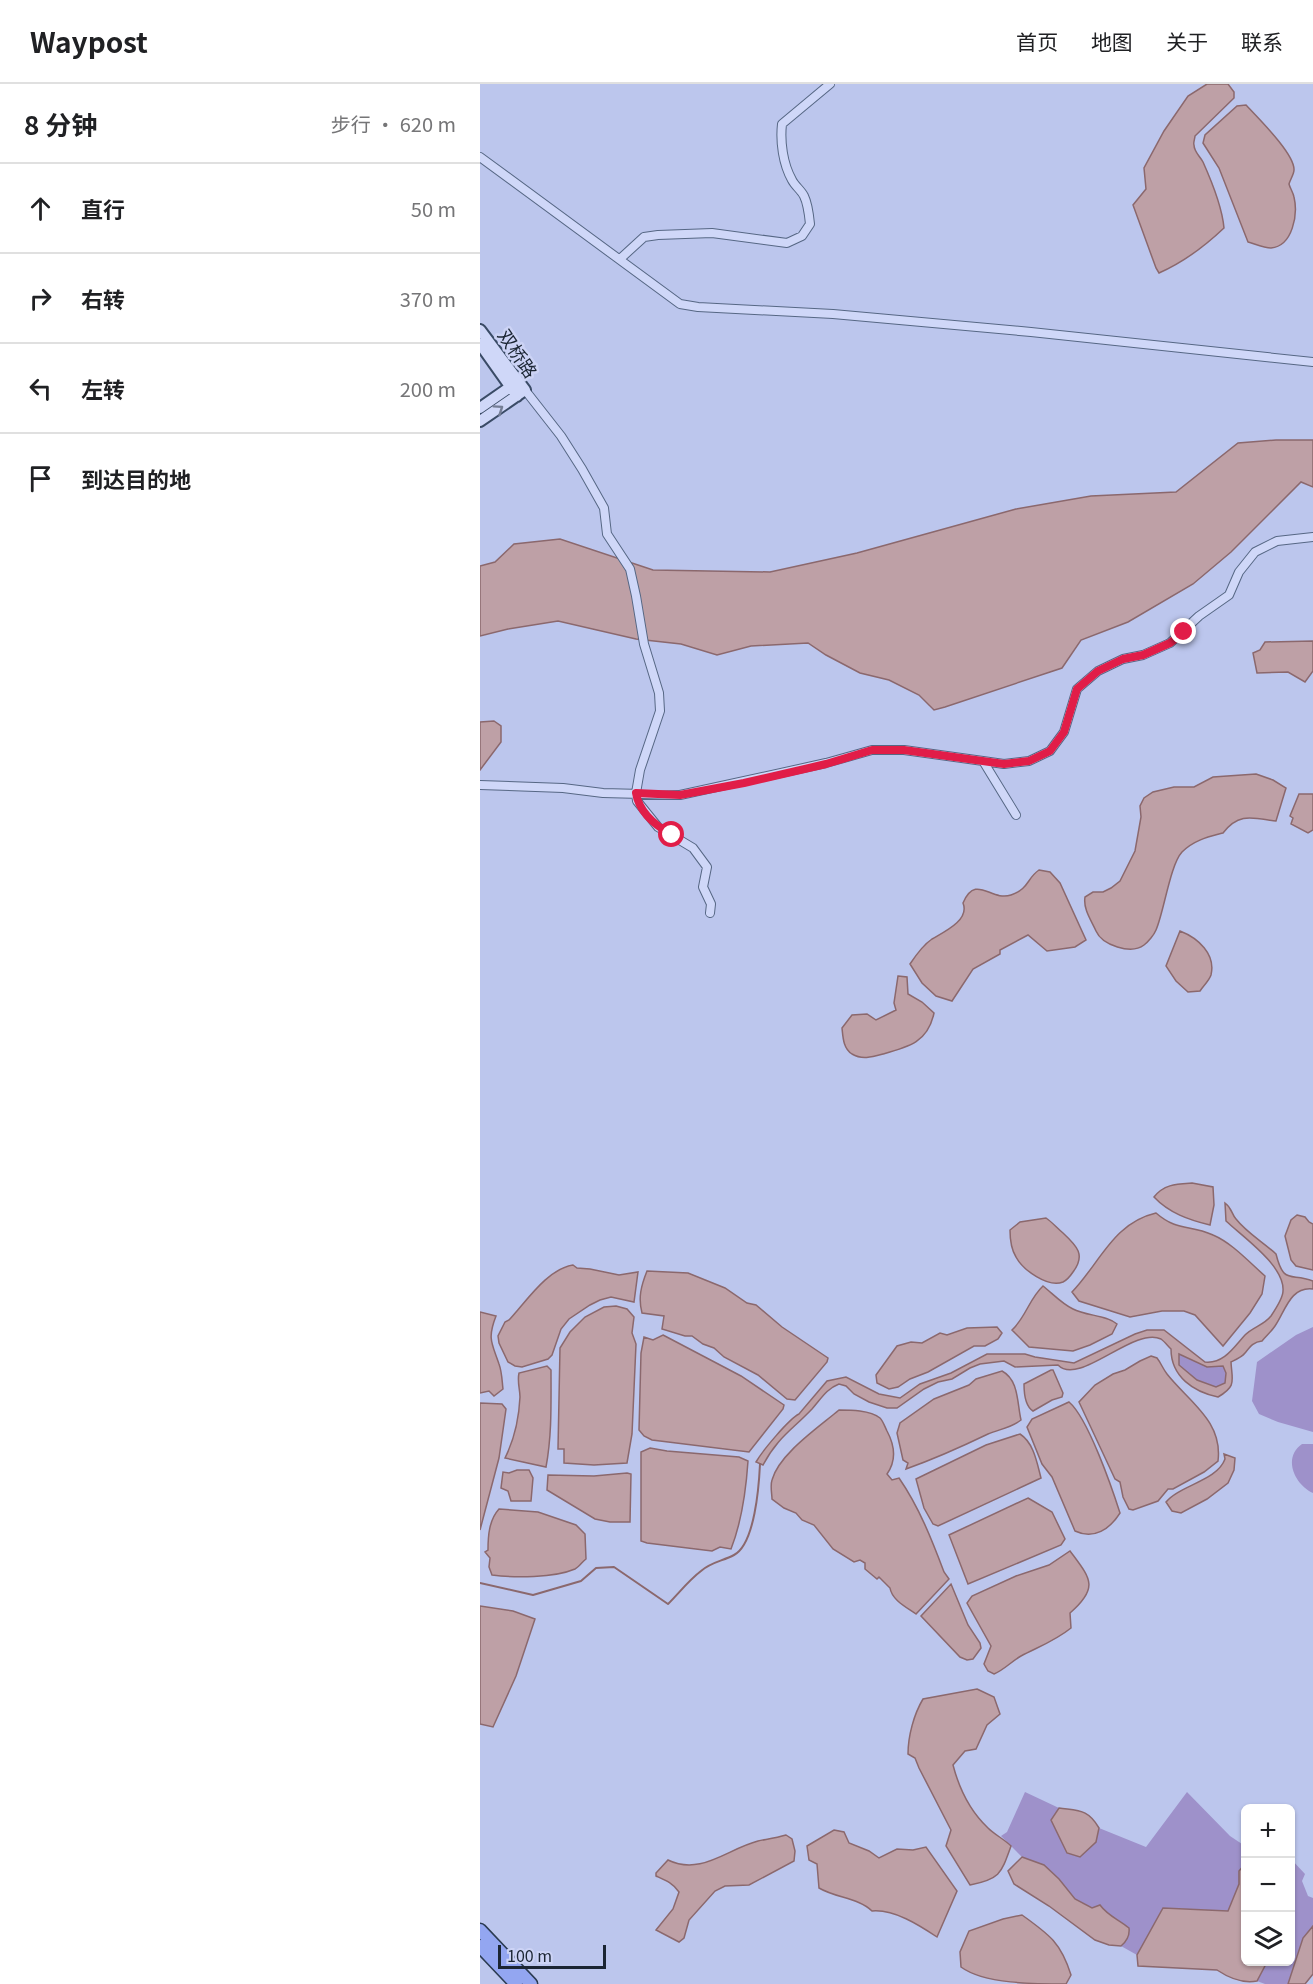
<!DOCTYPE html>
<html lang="zh">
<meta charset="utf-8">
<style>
:root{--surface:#fff;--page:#f2f2f2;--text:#202124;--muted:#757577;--line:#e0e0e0}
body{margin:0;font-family:Georgia,"Noto Sans SC",serif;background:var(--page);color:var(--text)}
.controls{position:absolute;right:18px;bottom:18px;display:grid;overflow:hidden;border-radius:9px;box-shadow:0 2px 4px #0004}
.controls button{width:54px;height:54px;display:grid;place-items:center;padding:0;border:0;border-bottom:2px solid var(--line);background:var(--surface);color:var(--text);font:30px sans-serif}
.scale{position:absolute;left:18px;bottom:15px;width:108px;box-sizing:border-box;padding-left:6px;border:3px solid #1b2533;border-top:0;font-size:16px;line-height:21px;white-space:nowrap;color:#1b2533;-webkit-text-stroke:4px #ccd3f5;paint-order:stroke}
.stop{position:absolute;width:18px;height:18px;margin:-14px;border:4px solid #e11d48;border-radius:50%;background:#fff}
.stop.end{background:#e11d48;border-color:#fff;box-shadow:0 2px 6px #0008}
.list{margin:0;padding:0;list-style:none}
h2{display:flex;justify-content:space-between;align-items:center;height:78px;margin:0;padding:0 24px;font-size:26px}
h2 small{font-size:20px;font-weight:400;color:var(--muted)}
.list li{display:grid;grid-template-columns:39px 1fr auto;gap:18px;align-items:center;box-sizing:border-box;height:90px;padding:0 24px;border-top:2px solid var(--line)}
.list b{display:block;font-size:22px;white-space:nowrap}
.list em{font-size:20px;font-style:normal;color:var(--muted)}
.icon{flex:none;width:33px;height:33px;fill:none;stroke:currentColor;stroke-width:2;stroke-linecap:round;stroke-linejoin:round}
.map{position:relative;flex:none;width:833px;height:1900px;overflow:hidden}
header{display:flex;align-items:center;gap:36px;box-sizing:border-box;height:84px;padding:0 30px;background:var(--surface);border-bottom:2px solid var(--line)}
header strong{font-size:28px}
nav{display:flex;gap:33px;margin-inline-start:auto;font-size:21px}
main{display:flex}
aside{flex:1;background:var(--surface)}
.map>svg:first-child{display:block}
</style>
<header>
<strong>Waypost</strong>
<nav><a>首页</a><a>地图</a><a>关于</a><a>联系</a></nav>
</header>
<main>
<aside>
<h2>8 分钟<small>步行 · 620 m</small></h2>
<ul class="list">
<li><svg class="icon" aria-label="ahead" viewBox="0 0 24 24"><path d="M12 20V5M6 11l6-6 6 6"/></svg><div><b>直行</b></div><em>50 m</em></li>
<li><svg class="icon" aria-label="right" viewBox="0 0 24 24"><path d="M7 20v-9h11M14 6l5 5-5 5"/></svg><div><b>右转</b></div><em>370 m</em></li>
<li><svg class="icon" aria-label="left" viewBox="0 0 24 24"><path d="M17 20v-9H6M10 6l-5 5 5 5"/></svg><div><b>左转</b></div><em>200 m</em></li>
<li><svg class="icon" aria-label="arrive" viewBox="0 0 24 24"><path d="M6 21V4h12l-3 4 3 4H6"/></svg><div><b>到达目的地</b></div></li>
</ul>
</aside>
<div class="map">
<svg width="833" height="1900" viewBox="0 0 833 1900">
<rect width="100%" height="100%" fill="#bcc6ed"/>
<!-- green -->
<path fill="#9e91ca" d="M833 1243V1348L798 1338 779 1330 772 1317 777 1278 816 1251Z
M699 1270 727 1283 743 1282 746 1289 745 1299 736 1303 716 1296 699 1281Z
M822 1360H833V1409C815 1401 802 1374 822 1360Z
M545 1708 579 1724 571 1736 616 1758 619 1744 666 1763 707 1708 750 1752 765 1762V1780L759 1787V1800L749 1827 683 1824 657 1871 641 1862C647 1857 650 1852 649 1844 638 1835 628 1832 620 1822L612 1824 595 1815 579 1795 564 1781 542 1773 521 1752 527 1748Z
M811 1775 825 1790 822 1797 828 1812 833 1814V1842L823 1854 808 1900H785L777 1897 787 1878H810Z"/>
<!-- water -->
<path fill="#bea0a6" stroke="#8b686d" stroke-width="1.5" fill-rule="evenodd" d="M727 0H748L754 8V14L715 52C715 54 713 59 714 61 714 68 720 72 723 78 732 98 742 122 744 144 725 162 704 178 679 189L676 184 653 121 666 105 664 84 684 47 708 12Z
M766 21C777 33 815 70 814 86 814 90 810 96 809 100 810 104 813 108 814 113 818 130 813 162 791 164 784 164 775 160 768 158L739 84 723 59 725 51 757 22Z
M796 356H833V403L821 398 751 468 713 500 648 538 601 556 582 584 465 623 454 626 439 611 409 596 380 589 346 571 328 559 271 562 237 571 201 560 156 555 78 537 28 545 0 552V482L15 478 34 460 80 455 173 486 290 488 377 469 536 425 611 412 696 408 758 359Z
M833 557V587L825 598 808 588 777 589 773 569 780 566 785 558Z
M14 637 21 642V658L0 686V638Z
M776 690 793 696 806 704 796 737C773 734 759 728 743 749 728 753 714 756 702 768 690 781 684 828 676 846 674 851 668 858 664 861 651 871 622 861 616 847 611 836 603 825 605 813L613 808H623L631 804 640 797 655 767 661 733 660 722 664 714 673 708 694 703H714L733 693Z
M819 710H833V746L828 749 811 740 813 734 810 732Z
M559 786 570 788 580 799 606 856 595 863 567 867 548 851 520 866V870L493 885 472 917 456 912 442 899 430 880C436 871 443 861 452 855 464 848 490 836 483 819 496 789 511 818 531 811 549 805 547 794 559 786Z
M700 847C718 854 736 870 731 891 729 897 723 902 720 907L708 908 696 897 686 882Z
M418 892 427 893 428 910 442 918 454 929C448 958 429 963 403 970 392 973 382 976 372 970 363 964 363 953 362 944L372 931 387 930 396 936 416 926 414 919Z
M712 1099 733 1103 734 1121 730 1141C709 1136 689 1129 674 1113 684 1100 697 1100 712 1099Z
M745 1119C752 1124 751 1129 756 1135 767 1149 783 1158 796 1170 804 1202 811 1188 833 1197V1205C810 1202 805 1228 795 1242 791 1248 786 1252 782 1257 773 1258 770 1263 765 1269 762 1273 755 1276 751 1278 752 1297 757 1302 738 1313 714 1308 691 1293 691 1265 688 1262 684 1257 681 1255 654 1242 599 1303 578 1281L535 1283 524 1277 500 1280 490 1284 472 1295 458 1298 444 1305 417 1324H407L389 1318 374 1310 366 1302 359 1300C346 1305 341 1315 332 1325 312 1346 297 1354 283 1381L276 1378C283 1366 309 1335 319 1330L347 1297 366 1293 399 1310 420 1314 440 1300 471 1289 507 1270H545L555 1273 594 1279 655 1250 667 1246H684L725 1278C744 1280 754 1263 765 1251 773 1243 784 1241 791 1232 795 1226 803 1214 803 1207 805 1182 763 1153 746 1137ZM699 1270 727 1283 743 1282 746 1289 745 1299 736 1303 717 1296 699 1281Z
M676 1129C698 1148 709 1140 733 1151 752 1159 769 1178 785 1192L782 1210 770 1229 743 1262 715 1231 704 1227H682L650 1233 599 1217 592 1208C620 1179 633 1139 676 1129Z
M817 1131 825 1133 829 1138 833 1140V1186L816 1182 811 1176 805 1152 811 1136Z
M566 1134C572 1138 577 1144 583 1149 597 1162 606 1171 593 1188 591 1191 587 1196 583 1198 568 1204 543 1186 536 1173 531 1165 530 1155 530 1146L540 1138Z
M93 1181 97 1184 110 1185 139 1191 158 1188 154 1218 131 1213 120 1216 110 1221 89 1235 81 1245 72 1271 68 1275 42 1283 35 1282 28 1278 19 1259 18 1252 25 1238 29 1236C46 1218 67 1185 93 1181Z
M167 1187 208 1189 245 1204 267 1219 276 1221 302 1243 348 1274 347 1278 315 1316 307 1315 278 1291 244 1273 234 1264 223 1260 212 1252H205L182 1245 184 1232 162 1229C158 1214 161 1202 167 1187Z
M563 1202C572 1209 582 1220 593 1225 606 1232 627 1231 637 1240L632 1250 610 1261 593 1267 549 1263 532 1246C546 1233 549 1215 563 1202Z
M136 1222 147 1225 154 1233 152 1249 156 1260 152 1350 147 1379 114 1381 84 1379V1365H78L80 1264 90 1248 105 1233 124 1223Z
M0 1228 16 1232C7 1255 12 1259 19 1280 22 1288 22 1297 23 1305L14 1312 9 1307 0 1309Z
M517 1243 522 1249 518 1255 505 1262H494L448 1288 430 1295 418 1303 409 1305 397 1299 396 1291 417 1262 431 1258 442 1259 460 1249 467 1251 487 1244Z
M183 1251 261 1292 304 1321 303 1325 269 1368 172 1356 164 1352 159 1346 161 1269 164 1253 173 1256Z
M671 1272 677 1274C681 1279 683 1285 687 1290 709 1318 743 1337 738 1377L724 1388 693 1405H688L678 1417 653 1426 649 1425 643 1413 640 1398 635 1395 599 1318 615 1301 633 1290 645 1286 660 1277Z
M67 1282 71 1286C71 1319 72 1351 66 1383L25 1374C34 1356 39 1334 40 1313 40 1305 37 1298 39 1289Z
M571 1286H573L583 1309 582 1313 572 1316 553 1327C545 1322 544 1310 544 1300Z
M522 1287C539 1296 537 1319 541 1336 531 1344 520 1345 508 1350 481 1363 454 1375 426 1385L428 1379 423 1376 417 1349 420 1339 454 1315 489 1301 496 1295Z
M589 1318C608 1334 632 1404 640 1429 630 1445 614 1456 595 1447L572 1393 562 1380 547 1343 552 1335Z
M0 1319 22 1320 26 1325 19 1374 0 1446Z
M359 1326C370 1326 390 1326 400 1334 403 1337 405 1343 407 1347 415 1362 417 1376 407 1390L412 1396 419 1394C439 1423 452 1456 464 1488L469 1495 436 1530C426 1523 412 1516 410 1504L399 1493 397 1495 385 1485V1479L380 1476 374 1478 353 1465 334 1441 322 1436 316 1429 304 1424 292 1415C292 1410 290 1402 292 1396 299 1370 339 1343 359 1326Z
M540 1350C554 1359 557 1379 561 1394L458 1442 453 1440 444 1424 436 1395 506 1361Z
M170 1364 187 1367 259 1373 268 1377C266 1407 262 1437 251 1465L240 1463 232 1467 167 1459 161 1457V1368Z
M744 1370 755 1374 754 1386 748 1399 727 1415 701 1429 692 1427 686 1418C700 1401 737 1397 745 1375Z
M37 1386H49L53 1394 51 1417H31L28 1407 21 1404 23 1388 29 1389Z
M147 1389 151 1390 150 1438H130L115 1435 67 1406 68 1391 114 1392Z
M548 1414 572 1428 585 1455 581 1461 488 1500 469 1451Z
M19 1425 58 1428 96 1441 105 1450 106 1475C102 1478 99 1483 95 1485 74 1494 34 1494 12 1491L9 1483 10 1474 5 1468 8 1466C8 1452 9 1436 19 1425Z
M590 1467C610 1494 620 1503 590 1529L591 1544C575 1557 558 1563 541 1572 532 1577 524 1586 514 1590L508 1587 504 1580 511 1562 487 1519 492 1512 536 1492 569 1481Z
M471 1500 488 1541 500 1559 501 1564 493 1575 487 1576 480 1573 441 1532Z
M0 1522 33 1527 55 1535 36 1592 13 1643 0 1640Z
M497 1605 514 1613 520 1630 507 1641 496 1665 485 1667 473 1681C479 1704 490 1727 508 1744 515 1751 524 1755 531 1762 521 1790 520 1795 490 1801L466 1762 471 1746 439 1684 435 1674 428 1670C428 1652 434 1630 443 1615Z
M579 1724C599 1727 608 1725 619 1744L616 1758 600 1773 587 1769 571 1736Z
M354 1746 364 1748 369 1759 389 1767 399 1774 417 1765 433 1766 446 1763 477 1807 457 1853C439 1841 414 1825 392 1827 379 1814 356 1814 339 1804L337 1780 329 1776 327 1762Z
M306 1751 312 1755 315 1767 314 1777 269 1801 245 1802 235 1807 209 1836 204 1854 199 1858 176 1846 193 1825 199 1808C193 1799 185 1796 176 1792V1789L188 1776C221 1792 247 1765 278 1757 288 1755 296 1754 306 1751Z
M542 1773 564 1781 579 1795 595 1815 612 1824 620 1821C628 1832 638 1835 649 1844 650 1852 647 1857 641 1862L629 1861 615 1856 569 1822 534 1800 528 1787Z
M765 1780 766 1878H787L777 1897C762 1900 749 1894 737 1886L658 1882 657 1871 683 1824 748 1827 759 1800V1787Z
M542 1831C570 1851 581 1859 591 1891L586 1900C555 1900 504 1900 481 1883L480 1868 489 1847 523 1835Z
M833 1842V1890L825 1900H808L823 1854Z"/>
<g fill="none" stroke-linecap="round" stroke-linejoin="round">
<!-- stream -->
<path stroke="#8b686d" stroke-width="2" d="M0 1499 53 1511 101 1497 116 1484 134 1483 188 1520C199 1509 209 1496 221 1487 231 1478 243 1477 254 1471 275 1460 279 1401 280 1380"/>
<defs>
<path id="street" d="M0 73 200 220 218 223 353 230 551 248 833 278
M140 175 164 153 178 151 232 149 307 159 322 152 330 140C329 130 328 120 324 112 321 106 315 102 312 96 303 80 300 58 302 40L350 0
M45 306 81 352 102 385 124 424 127 450 150 485 156 512 164 560 179 609 180 627 160 686 156 709 157 717 178 743 213 764 227 783 223 803 231 820 230 829
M0 701 83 704 123 709 200 711 346 679 392 666H424L503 677
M536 731 503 677 524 680 549 677 570 667 584 648 597 605 618 587 643 575 663 571 690 559 719 532 749 511 759 488 775 468 797 457 833 453"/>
<path id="secondary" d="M0 246 45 306 0 337
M0 260 37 312
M0 324 36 299"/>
<path id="primary" d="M0 1846 51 1900
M0 1862 36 1900"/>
</defs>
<!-- street casing -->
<use href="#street" stroke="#566784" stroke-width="10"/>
<!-- secondary casing -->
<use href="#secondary" stroke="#3a4b66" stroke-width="14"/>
<!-- primary casing -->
<use href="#primary" stroke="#2b3b51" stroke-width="15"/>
<!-- street -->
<use href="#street" stroke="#cfd7f8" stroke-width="8"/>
<!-- secondary -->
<use href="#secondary" stroke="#cfd7f8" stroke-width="10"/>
<!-- primary -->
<use href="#primary" stroke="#93a6f1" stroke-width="12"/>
</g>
<!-- one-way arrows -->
<defs><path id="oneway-chevron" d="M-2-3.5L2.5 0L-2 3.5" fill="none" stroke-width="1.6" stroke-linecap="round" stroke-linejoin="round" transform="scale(1.5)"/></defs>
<use stroke="#757e96" href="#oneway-chevron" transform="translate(19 325) rotate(-34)"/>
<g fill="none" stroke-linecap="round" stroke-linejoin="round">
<!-- route -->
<path stroke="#e11d48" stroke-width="8" d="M192 751C176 742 159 728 156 709L200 711 264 699 346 680 392 666H424L524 680 549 677 570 667 584 648 597 605 618 587 643 575 663 571 690 559 704 548"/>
</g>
<g text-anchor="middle" stroke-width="5" stroke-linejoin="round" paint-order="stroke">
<!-- street labels -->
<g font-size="18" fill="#1b2533" stroke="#ccd3f5">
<text transform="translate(37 270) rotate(56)" y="6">双桥路</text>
</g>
</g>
</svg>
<div class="controls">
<button>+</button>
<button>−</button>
<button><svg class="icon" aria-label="layers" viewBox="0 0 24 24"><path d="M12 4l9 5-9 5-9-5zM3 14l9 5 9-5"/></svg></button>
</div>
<div class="scale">100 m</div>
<div class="stop" style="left:192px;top:751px"></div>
<div class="stop end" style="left:704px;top:548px"></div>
</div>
</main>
